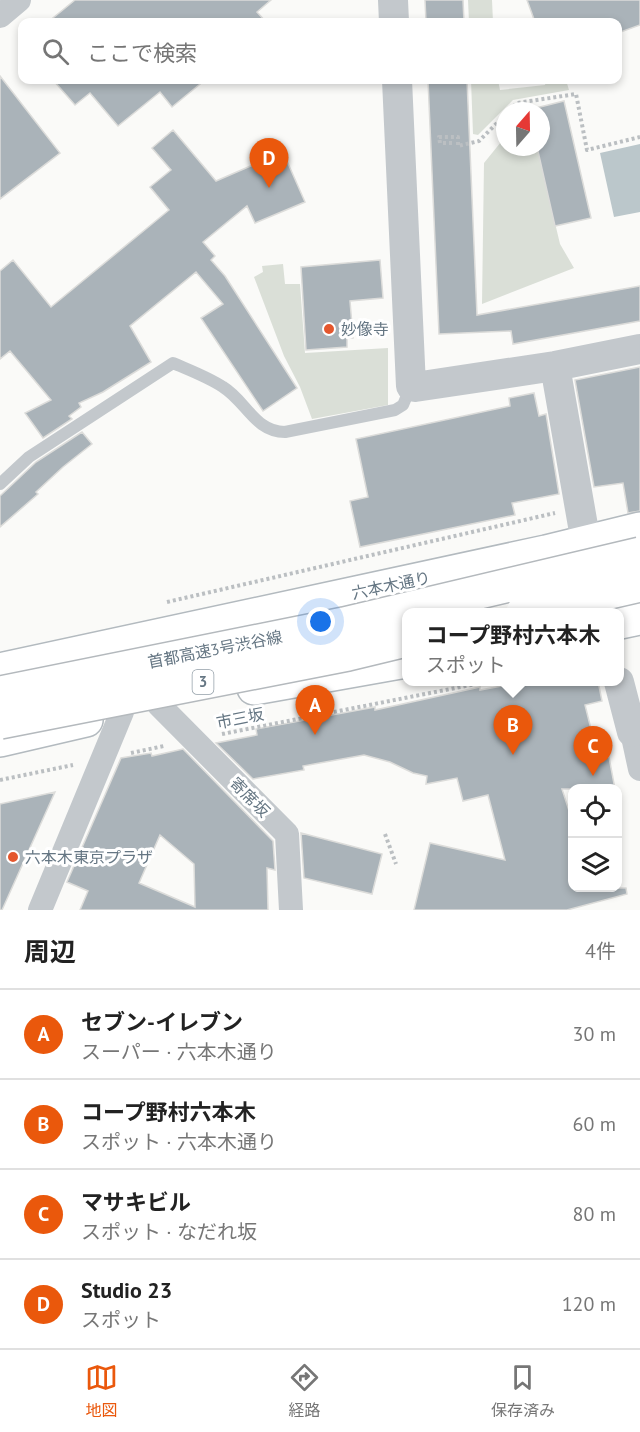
<!DOCTYPE html>
<html lang="ja">
<meta charset="utf-8">
<style>
:root{--surface:#fff;--page:#f6f6f6;--text:#222;--muted:#767676;--line:#e0e0e0;--accent:#ea580c}
body{margin:0;font-family:"PT Sans","Noto Sans JP",sans-serif;background:var(--page);color:var(--text)}
.controls{position:absolute;right:18px;bottom:18px;display:grid;overflow:hidden;border-radius:12px;box-shadow:0 3px 9px #0003}
.controls button{width:54px;height:54px;display:grid;place-items:center;padding:0;border:0;border-bottom:2px solid var(--line);background:var(--surface);color:var(--text);font:30px sans-serif}
.compass{position:absolute;left:496px;top:102px;width:54px;height:54px;border-radius:50%;background:var(--surface);box-shadow:0 3px 9px #0003;rotate:20deg}
.you{position:absolute;left:321px;top:622px;width:21px;height:21px;margin:-15px;border:4px solid #fff;border-radius:50%;background:#1a73e8;box-shadow:0 0 0 9px #1a73e833}
.badge{display:grid;place-items:center;width:39px;height:39px;border-radius:50%;background:var(--accent);color:#fff;font-size:20px;font-weight:700}
.pin{position:absolute;translate:-50% -50px;filter:drop-shadow(0 2px 3px #0008)}
.pin::after{content:'';position:absolute;top:32px;width:21px;height:18px;background:inherit;clip-path:polygon(0 0,100% 0,50% 100%)}
.popup{position:absolute;left:402px;top:608px;width:222px;height:78px;box-sizing:border-box;display:grid;place-content:center;border-radius:12px;background:var(--surface);filter:drop-shadow(0 2px 4px #0005);font-size:20px;white-space:nowrap;color:var(--muted)}
.popup b{font-size:22px;color:var(--text)}
.popup::after{content:'';position:absolute;left:50%;top:100%;margin-left:-12px;border:12px solid transparent;border-top-color:var(--surface)}
.list{margin:0;padding:0;list-style:none}
h2{display:flex;justify-content:space-between;align-items:center;height:78px;margin:0;padding:0 24px;font-size:26px}
h2 small{font-size:20px;font-weight:400;color:var(--muted)}
.list li{display:grid;grid-template-columns:39px 1fr auto;gap:18px;align-items:center;box-sizing:border-box;height:90px;padding:0 24px;border-top:2px solid var(--line)}
.list b{display:block;font-size:22px;white-space:nowrap}
.list p{margin:0;font-size:20px;white-space:nowrap;color:var(--muted)}
.list em{font-size:20px;font-style:normal;color:var(--muted)}
.icon{flex:none;width:33px;height:33px;fill:none;stroke:currentColor;stroke-width:2;stroke-linecap:round;stroke-linejoin:round}
.map{position:relative;flex:none;width:640px;height:910px;overflow:hidden}
.search{position:absolute;background:var(--surface);box-shadow:0 3px 9px #0003;left:18px;right:18px;top:18px;height:66px;display:flex;align-items:center;gap:15px;box-sizing:border-box;padding:0 21px;border-radius:12px;color:var(--muted);font-size:22px}
.sheet{height:438px;background:var(--surface)}
nav{display:flex;justify-content:space-around;align-items:center;box-sizing:border-box;height:84px;border-top:2px solid var(--line);background:var(--surface);font-size:16px;color:var(--muted)}
nav a{display:grid;justify-items:center;gap:3px}
nav .on{color:var(--accent)}
.map>svg:first-child{display:block}
</style>
<div class="map">
<svg width="640" height="910" viewBox="0 0 640 910">
<rect width="100%" height="100%" fill="#fafaf8"/>
<!-- green -->
<path fill="#dadfd7" d="M468 0H492L493 22H469Z
M471 80H498L500 90 545 85 546 80H566L569 90 513 100 478 135 473 134Z
M505 137V147H537L560 244 574 268 482 304 484 163Z
M283 264 285 284H300L305 353 388 348V405L312 419 300 387 284 356 254 277 263 272 262 266Z"/>
<!-- water -->
<path fill="#bbc7cb" d="M640 144V212L614 217 600 153Z"/>
<!-- building -->
<path fill="#aab3b9" stroke="#dcdcda" stroke-width="1.5" fill-rule="evenodd" d="M75 0H271L257 12 266 22H48Z
M425 0H463L464 22H426Z
M527 0H640V25L618 33V22H535Z
M0 76 60 153 0 199Z
M53 80H205L172 107 160 92 118 126 90 93 75 105Z
M428 80H467L477 315 640 286V321L513 344 511 331 439 334Z
M564 101 591 218 555 226 537 147H541V111L528 110Z
M173 130 216 181 283 152 305 202 255 223 247 206 203 242 215 256 211 260 225 276 297 388 263 411 201 318 223 304 196 272 130 326 151 362 103 392 79 403 81 407 69 416 72 419 43 438 25 413 51 400 10 351 0 359V271L13 260 51 307 169 210 150 187 171 170 152 148Z
M380 260 383 298 350 301 353 338H347V347L306 350 301 267Z
M640 367V511L628 513 623 483 594 487 575 380Z
M534 393 539 416 546 414 559 494 512 503 515 515 360 547 350 501 368 497 356 439 510 406 509 398Z
M82 432 92 444 63 467 36 492 38 494 0 527V496L36 462Z
M530 681H598L602 701 585 705 594 741 601 740 605 757H609L615 789H562L573 823V888H626L627 894 567 910H414L430 843 505 860 488 795 463 801 457 778 426 784 427 776 413 773 390 762 364 755 303 766 304 770 253 779 216 743 257 735 256 729 375 707V710L480 687V690Z
M183 749 273 841 275 870 267 868 268 910H80L88 891 67 882 121 758 151 753 152 756ZM160 835 194 864 195 907 139 883Z
M55 792 2 910H0V804Z
M301 833 382 854 372 894 304 878Z"/>
<g fill="none" stroke-linecap="round" stroke-linejoin="round">
<defs>
<path id="secondary" d="M620 622 640 618
M0 670 546 552 640 529
M254 688 406 661
M0 740 86 720"/>
</defs>
<!-- secondary casing -->
<use href="#secondary" stroke="#b3babf" stroke-width="36"/>
<!-- path -->
<path stroke="#bbbfc2" stroke-width="4" stroke-dasharray="3 3" stroke-linecap="butt" d="M509 111 517 103 576 94 587 150 640 137
M452 143H440L439 137H458V146L479 141 505 115
M360 325 382 324
M167 602 555 513
M222 734 486 682
M131 753 164 746
M0 780 73 765
M385 834 396 864"/>
<!-- service -->
<path stroke="#c3c8cc" stroke-width="12" d="M0 484 29 457 173 363C189 370 208 377 223 387 246 401 255 432 285 432L395 410 403 405 411 386"/>
<!-- minor -->
<path stroke="#c3c8cc" stroke-width="24" d="M0 16 19 0
M159 705 287 834 291 910
M632 732 640 769
M40 910 122 712"/>
<!-- tertiary -->
<path stroke="#c3c8cc" stroke-width="30" d="M393 0 394 22
M397 80 411 386 415 387 555 366 640 349
M555 366 586 543 602 612
M619 682 632 732"/>
<!-- secondary -->
<use href="#secondary" stroke="#fff" stroke-width="33"/>
<defs>
<path id="motorway-bridge" d="M523 612 640 585
M0 693 344 624 640 554
M0 722 348 654 406 640"/>
</defs>
<!-- motorway-bridge casing -->
<use href="#motorway-bridge" stroke="#b4b9bd" stroke-width="36" stroke-linecap="butt"/>
<!-- motorway-bridge -->
<use href="#motorway-bridge" stroke="#fff" stroke-width="33"/>
</g>
<!-- markers -->
<g fill="#e4572e" stroke="#fff" stroke-width="2">
<circle cx="329" cy="329" r="6"/>
<circle cx="13" cy="857" r="6"/>
</g>
<g text-anchor="middle" stroke-width="6" stroke-linejoin="round" paint-order="stroke">
<!-- shield labels -->
<rect fill="#fff" stroke="#939fa8" stroke-width="1.5" x="192.5" y="670" width="21" height="24" rx="4.5"/>
<g font-size="15" font-weight="bold" fill="#657683">
<text x="203" y="687">3</text>
</g>
<!-- poi labels -->
<g font-size="16" fill="#657683" stroke="#fff" text-anchor="start">
<text x="341" y="335">妙像寺</text>
<text x="25" y="863">六本木東京プラザ</text>
</g>
<!-- street labels -->
<g font-size="16" fill="#657683" stroke="#fff">
<text transform="translate(391 585) rotate(-12)" y="6">六本木通り</text>
<text transform="translate(215 649) rotate(-11)" y="6">首都高速3号渋谷線</text>
<text transform="translate(240 718) rotate(-11)" y="6">市三坂</text>
<text transform="translate(250 797) rotate(45)" y="6">寄席坂</text>
</g>
</g>
</svg>
<div class="controls">
<button><svg class="icon" aria-label="locate" viewBox="0 0 24 24"><circle cx="12" cy="12" r="6"/><path d="M12 2v4M12 18v4M2 12h4M18 12h4"/></svg></button>
<button><svg class="icon" aria-label="layers" viewBox="0 0 24 24"><path d="M12 4l9 5-9 5-9-5zM3 14l9 5 9-5"/></svg></button>
</div>
<svg class="compass" viewBox="-18 -18 36 36"><path d="M0-13l5 13h-10z" fill="#e53935"/><path d="M0 13l5-13h-10z" fill="#767676"/></svg>
<div class="you"></div>
<div class="pin badge" style="left:315px;top:735px">A</div>
<div class="pin badge" style="left:513px;top:755px">B</div>
<div class="popup"><b>コープ野村六本木</b>スポット</div>
<div class="pin badge" style="left:593px;top:776px">C</div>
<div class="pin badge" style="left:269px;top:188px">D</div>
<div class="search"><svg class="icon" aria-label="search" viewBox="0 0 24 24"><circle cx="10" cy="10" r="6"/><path d="M15 15l6 6"/></svg>ここで検索</div>
</div>
<section class="sheet">
<h2>周辺<small>4件</small></h2>
<ul class="list">
<li><span class="badge">A</span><div><b>セブン-イレブン</b><p>スーパー · 六本木通り</p></div><em>30 m</em></li>
<li><span class="badge">B</span><div><b>コープ野村六本木</b><p>スポット · 六本木通り</p></div><em>60 m</em></li>
<li><span class="badge">C</span><div><b>マサキビル</b><p>スポット · なだれ坂</p></div><em>80 m</em></li>
<li><span class="badge">D</span><div><b>Studio 23</b><p>スポット</p></div><em>120 m</em></li>
</ul>
</section>
<nav>
<a class="on"><svg class="icon" aria-label="map" viewBox="0 0 24 24"><path d="M3 6l6-2 6 2 6-2v14l-6 2-6-2-6 2zM9 4v14M15 6v14"/></svg>地図</a>
<a><svg class="icon" aria-label="directions" viewBox="0 0 24 24"><path d="M12 3l9 9-9 9-9-9zM9 14v-3h6M13 9l2 2-2 2"/></svg>経路</a>
<a><svg class="icon" aria-label="saved" viewBox="0 0 24 24"><path d="M7 4h10v16l-5-4-5 4z"/></svg>保存済み</a>
</nav>
